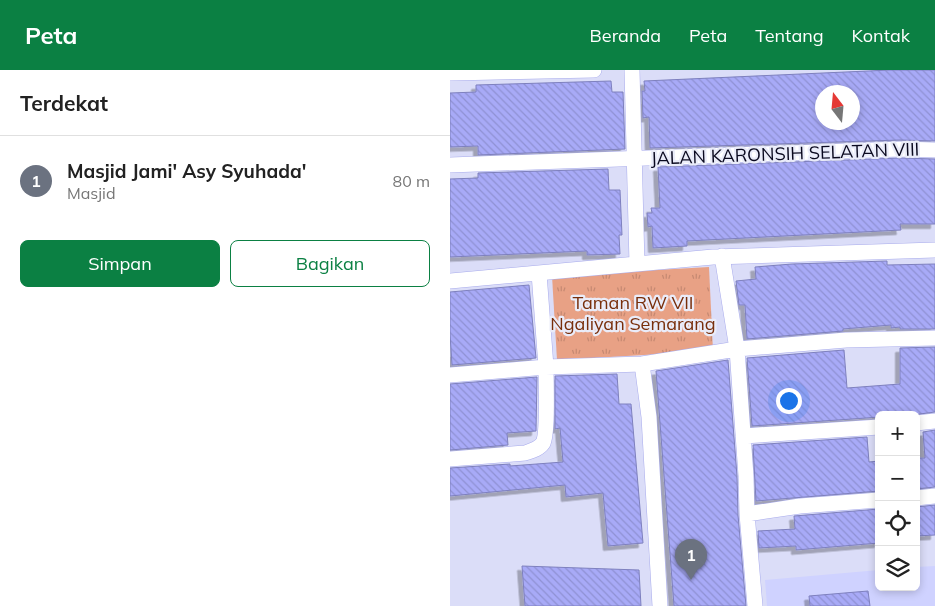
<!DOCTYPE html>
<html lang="id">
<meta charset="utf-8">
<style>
:root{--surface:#fff;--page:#f2f2f2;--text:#222;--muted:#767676;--line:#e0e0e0;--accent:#0b8043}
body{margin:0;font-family:Mulish,sans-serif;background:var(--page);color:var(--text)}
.controls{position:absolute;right:15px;bottom:15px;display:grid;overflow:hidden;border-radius:8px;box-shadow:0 2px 8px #0003}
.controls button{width:45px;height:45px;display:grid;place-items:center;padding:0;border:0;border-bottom:1px solid var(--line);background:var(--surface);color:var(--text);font:25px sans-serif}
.compass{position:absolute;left:365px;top:15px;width:45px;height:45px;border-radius:50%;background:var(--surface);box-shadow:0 2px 8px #0003;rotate:344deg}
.you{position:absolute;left:338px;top:330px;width:18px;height:18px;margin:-12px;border:4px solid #fff;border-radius:50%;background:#1a73e8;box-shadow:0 0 0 8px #1a73e833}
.badge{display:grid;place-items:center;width:32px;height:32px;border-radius:50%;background:var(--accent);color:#fff;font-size:16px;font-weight:700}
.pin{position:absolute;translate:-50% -41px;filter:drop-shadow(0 1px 2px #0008)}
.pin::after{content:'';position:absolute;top:26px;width:18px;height:15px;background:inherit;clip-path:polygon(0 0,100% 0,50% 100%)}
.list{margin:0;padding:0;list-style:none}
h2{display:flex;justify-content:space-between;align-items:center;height:65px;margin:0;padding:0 20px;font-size:21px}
h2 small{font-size:16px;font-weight:400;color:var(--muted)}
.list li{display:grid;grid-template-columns:32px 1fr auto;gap:15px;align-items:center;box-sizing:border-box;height:90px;padding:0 20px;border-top:1px solid var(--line)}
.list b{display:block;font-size:19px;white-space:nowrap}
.list p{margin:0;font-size:16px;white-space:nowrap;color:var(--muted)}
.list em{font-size:16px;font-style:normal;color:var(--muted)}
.actions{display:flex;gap:10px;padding:15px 20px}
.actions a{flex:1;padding:11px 0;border:1px solid var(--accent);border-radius:8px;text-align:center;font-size:18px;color:var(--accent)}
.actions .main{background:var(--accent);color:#fff}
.icon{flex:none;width:28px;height:28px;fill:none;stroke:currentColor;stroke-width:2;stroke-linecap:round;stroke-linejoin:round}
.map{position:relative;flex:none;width:485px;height:536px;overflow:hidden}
header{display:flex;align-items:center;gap:30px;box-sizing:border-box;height:70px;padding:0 25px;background:var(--accent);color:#fff}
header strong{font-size:24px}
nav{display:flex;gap:28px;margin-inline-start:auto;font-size:18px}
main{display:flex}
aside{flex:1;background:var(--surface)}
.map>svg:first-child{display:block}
</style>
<header>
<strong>Peta</strong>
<nav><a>Beranda</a><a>Peta</a><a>Tentang</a><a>Kontak</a></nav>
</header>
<main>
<aside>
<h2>Terdekat<small></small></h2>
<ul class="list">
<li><span class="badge" style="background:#6b7280">1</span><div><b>Masjid Jami' Asy Syuhada'</b><p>Masjid</p></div><em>80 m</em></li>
</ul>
<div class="actions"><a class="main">Simpan</a><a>Bagikan</a></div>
</aside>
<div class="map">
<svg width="485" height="536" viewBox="0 0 485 536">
<defs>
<pattern id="park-tufts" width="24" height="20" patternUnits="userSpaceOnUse" patternTransform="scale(1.25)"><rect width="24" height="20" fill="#e8a185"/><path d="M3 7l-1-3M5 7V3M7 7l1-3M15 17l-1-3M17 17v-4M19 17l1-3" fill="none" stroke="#c68972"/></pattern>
<pattern id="building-back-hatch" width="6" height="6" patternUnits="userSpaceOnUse" patternTransform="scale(1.25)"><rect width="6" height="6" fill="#a8aaf7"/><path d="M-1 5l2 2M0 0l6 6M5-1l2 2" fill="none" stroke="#8f91d3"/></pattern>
<filter id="shadow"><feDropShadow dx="-4.5" dy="4.5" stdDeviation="0" flood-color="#0004"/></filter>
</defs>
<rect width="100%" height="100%" fill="#dbddf8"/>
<!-- built -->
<path fill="#cfd2ff" d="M485 496V536H317L315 510 429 500V517H466V497Z"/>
<!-- park -->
<path fill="url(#park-tufts)" d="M259 197 263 281 107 290 102 206Z"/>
<!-- building -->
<path fill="url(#building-back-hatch)" stroke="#7e80be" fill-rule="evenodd" filter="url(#shadow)" d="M440 0H485V71L450 70 200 78 199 47 193 48 192 21H195L194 11ZM372 22H402V52H372Z
M161 11 162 22H173L175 79 28 85V76L0 77V23L26 22V15Z
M450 88 485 89V154H450L451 160 237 171V176L203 178 202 156 198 157 197 143H202L201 138H210L208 97Z
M158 99 159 120H170L172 165H169L170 184 137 185V181L0 187V109L28 108V103Z
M437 191V195L485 194V259H450V257L441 258V255L393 259V261L297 269 295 235H289L286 211 306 209 305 197 342 194Z
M79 215 86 288 2 295 0 264V222Z
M485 277V342L462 345H429V347L416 348 302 356 297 288 394 280 397 318 450 314V278Z
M278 290 287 406 288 445 296 536H224L206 301Z
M167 304 169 334H181L193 473 158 476 153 423 116 427 115 415 0 426V398L60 394V396L113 392 110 358 105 359V306Z
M87 307 86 361 57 363 58 375 0 380V314Z
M485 360V417L466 419V388H475L473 362Z
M417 367 419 392 429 391V421L306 431 303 375Z
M485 435V465L466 466V437Z
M429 439V473L346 480V476L309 478 308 461 345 459 344 446Z
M72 496 189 500 191 536H75Z
M418 521 420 536H360L359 526Z"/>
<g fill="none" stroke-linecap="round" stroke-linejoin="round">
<defs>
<path id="street" d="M182 0 187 194
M0 3 144 0
M0 95 450 79 485 80
M89 203 96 297 192 294 287 279 272 186
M0 211 263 187 485 180
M192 294 199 347 210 536
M0 305 96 297C96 310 98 364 93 373 89 379 81 381 75 383L0 389
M466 353 485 351
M293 366 429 357
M466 428 485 426
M297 444 350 436 429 430
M305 536 297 444 296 406 287 279 396 270 485 268"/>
</defs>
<!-- street casing -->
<use href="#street" stroke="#a8abec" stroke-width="16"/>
<!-- street -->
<use href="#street" stroke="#fff" stroke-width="15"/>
</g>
<g text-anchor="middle" stroke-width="4.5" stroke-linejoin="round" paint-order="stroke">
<!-- street labels -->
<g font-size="18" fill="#0a091f" stroke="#eaecf9">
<text transform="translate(335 84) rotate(-2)" y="6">JALAN KARONSIH SELATAN VIII</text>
</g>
<!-- park labels -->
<g font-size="18" fill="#782e0b" stroke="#eaecf9">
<text x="183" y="239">Taman RW VII<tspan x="183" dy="21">Ngaliyan Semarang</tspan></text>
</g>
</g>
</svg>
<div class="controls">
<button>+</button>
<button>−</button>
<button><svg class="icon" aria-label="locate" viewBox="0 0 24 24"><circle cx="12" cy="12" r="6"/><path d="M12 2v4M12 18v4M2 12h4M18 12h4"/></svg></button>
<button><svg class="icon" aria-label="layers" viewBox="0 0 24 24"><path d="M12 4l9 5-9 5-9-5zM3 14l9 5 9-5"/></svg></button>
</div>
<svg class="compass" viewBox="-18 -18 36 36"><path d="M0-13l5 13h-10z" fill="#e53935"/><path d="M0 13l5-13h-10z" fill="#767676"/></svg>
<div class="you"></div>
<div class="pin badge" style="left:241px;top:510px;background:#6b7280">1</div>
</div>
</main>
